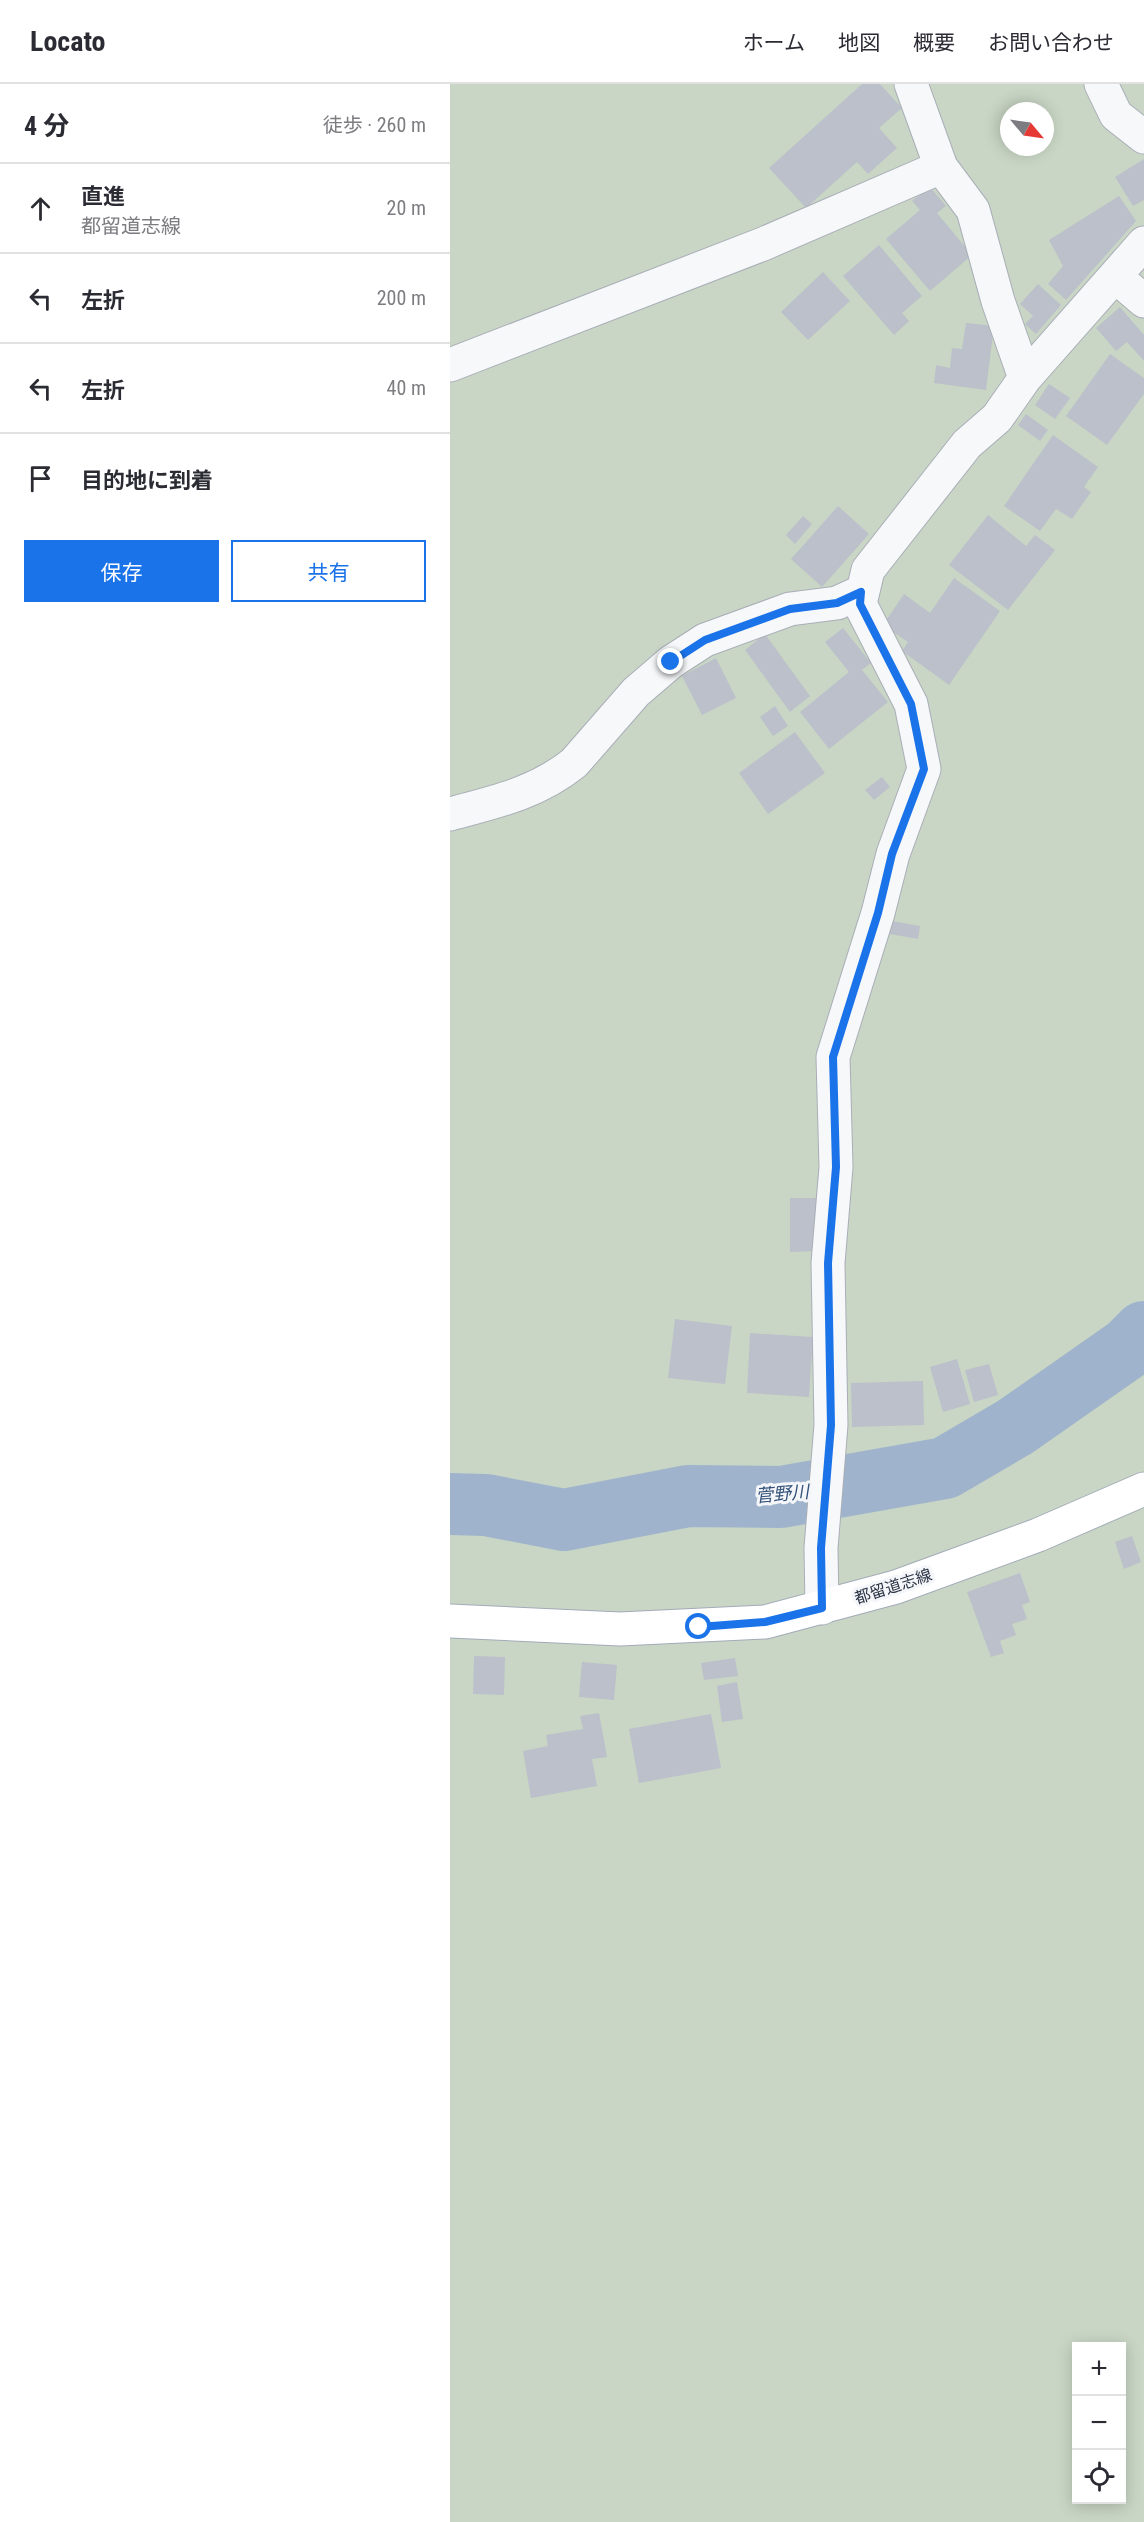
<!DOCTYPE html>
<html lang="ja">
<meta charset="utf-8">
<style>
:root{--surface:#fff;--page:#f7f7f7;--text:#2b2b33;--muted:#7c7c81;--line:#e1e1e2;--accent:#1a73e8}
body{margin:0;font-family:"Roboto Condensed","Noto Sans JP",sans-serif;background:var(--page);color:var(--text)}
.controls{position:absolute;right:18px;bottom:18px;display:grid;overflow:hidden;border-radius:0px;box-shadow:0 3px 15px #0003}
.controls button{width:54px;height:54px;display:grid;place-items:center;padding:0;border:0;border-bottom:2px solid var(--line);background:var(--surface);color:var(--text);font:30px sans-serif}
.compass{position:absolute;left:550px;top:18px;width:54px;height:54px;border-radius:50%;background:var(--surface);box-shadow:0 3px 15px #0003;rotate:119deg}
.stop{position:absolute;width:18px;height:18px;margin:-14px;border:4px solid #1a73e8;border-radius:50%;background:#fff}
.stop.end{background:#1a73e8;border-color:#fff;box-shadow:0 2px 6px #0008}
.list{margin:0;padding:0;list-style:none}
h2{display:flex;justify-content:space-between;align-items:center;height:78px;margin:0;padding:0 24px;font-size:26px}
h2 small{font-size:20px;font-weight:400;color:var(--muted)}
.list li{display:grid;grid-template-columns:39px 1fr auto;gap:18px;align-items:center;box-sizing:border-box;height:90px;padding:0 24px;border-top:2px solid var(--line)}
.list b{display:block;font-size:22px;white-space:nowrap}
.list p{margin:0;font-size:20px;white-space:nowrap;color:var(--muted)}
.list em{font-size:20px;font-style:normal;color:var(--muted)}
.actions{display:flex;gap:12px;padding:18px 24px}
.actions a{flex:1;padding:14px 0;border:2px solid var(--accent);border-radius:0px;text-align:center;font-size:21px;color:var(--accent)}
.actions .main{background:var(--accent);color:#fff}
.icon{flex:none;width:33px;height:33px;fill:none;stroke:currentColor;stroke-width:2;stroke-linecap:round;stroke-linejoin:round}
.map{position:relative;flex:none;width:694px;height:2438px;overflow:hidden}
header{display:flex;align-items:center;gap:36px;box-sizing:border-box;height:84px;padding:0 30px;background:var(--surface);border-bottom:2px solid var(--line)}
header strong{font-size:28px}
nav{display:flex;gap:33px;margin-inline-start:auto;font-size:21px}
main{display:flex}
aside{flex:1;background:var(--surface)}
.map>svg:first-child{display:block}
</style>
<header>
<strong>Locato</strong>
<nav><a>ホーム</a><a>地図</a><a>概要</a><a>お問い合わせ</a></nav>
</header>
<main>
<aside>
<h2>4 分<small>徒歩 · 260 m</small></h2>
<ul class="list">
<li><svg class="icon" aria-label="ahead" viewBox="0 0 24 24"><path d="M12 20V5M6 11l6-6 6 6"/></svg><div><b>直進</b><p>都留道志線</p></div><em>20 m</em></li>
<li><svg class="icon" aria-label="left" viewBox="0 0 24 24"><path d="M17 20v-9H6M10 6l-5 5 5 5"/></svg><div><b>左折</b></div><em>200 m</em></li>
<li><svg class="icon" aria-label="left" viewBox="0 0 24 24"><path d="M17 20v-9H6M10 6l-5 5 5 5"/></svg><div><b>左折</b></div><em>40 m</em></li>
<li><svg class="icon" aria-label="arrive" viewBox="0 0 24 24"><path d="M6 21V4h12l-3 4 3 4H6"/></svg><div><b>目的地に到着</b></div></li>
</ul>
<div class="actions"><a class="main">保存</a><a>共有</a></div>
</aside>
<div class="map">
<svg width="694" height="2438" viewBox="0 0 694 2438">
<rect width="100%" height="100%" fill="#e4e7ec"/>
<!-- green -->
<path fill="#c9d6c5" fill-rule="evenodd" d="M0 0H694V2438H0ZM559 27H595V63H559ZM626 2262H672V2416H626Z"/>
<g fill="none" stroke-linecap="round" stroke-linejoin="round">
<!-- river -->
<path stroke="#9fb4cc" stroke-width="62" d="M0 1420 36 1421 114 1436 238 1412 331 1413 495 1384 565 1343 678 1264 694 1248"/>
</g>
<!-- building -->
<path fill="#bbc0ca" d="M412 0H430L452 24 429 44 447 64 418 90 407 78 356 124 319 84Z
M694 75V116L683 122 665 93Z
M480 103 496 122 487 129 522 171 480 207 436 155 470 126 462 117Z
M669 112 686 137 616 216 598 200 613 182 599 156Z
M429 161 472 212 452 229 459 237 444 251 393 192Z
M373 188 400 217 358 256 331 228Z
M588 200 611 221 586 250 575 240 583 232 570 220Z
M670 223 694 251V277L677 258 666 267 646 244Z
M516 239 544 242 536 306 484 299 486 281 500 284 502 264 512 265Z
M660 270 694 294V310L657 361 616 332Z
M599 300 620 314 605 335 585 321Z
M576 330 598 346 590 357 568 341Z
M603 351 648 383 634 403 641 408 622 435 606 425 590 447 554 422Z
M388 422 419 450 372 503 341 475Z
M538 431 576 462 585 451 605 466 558 526 499 481Z
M353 432 362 440 345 460 336 451Z
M504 494 550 527 499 601 452 567 458 558 433 541 454 510 480 529Z
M393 544 421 579 412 586 438 618 379 665 350 628 399 588 375 558Z
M315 550 360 612 340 628 295 566Z
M266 574 286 614 252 631 232 592Z
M325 622 338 642 323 652 310 633Z
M345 648 375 689 318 730 289 689Z
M432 693 440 703 424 716 415 706Z
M442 837 470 842 468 855 440 850Z
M340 1114H367V1167L340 1168Z
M225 1235 282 1242 275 1300 218 1294Z
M300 1249 363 1253 359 1313 297 1309Z
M507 1275 520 1320 493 1328 480 1283Z
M539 1280 548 1311 524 1318 515 1286Z
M473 1297 474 1341 402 1343 401 1299Z
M682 1452 691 1478 674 1485 665 1458Z
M570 1489 580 1518 572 1521 577 1535 562 1540 566 1551 550 1557 554 1569 541 1573 517 1508Z
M24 1572 55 1573 54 1611 23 1610Z
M285 1574 288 1592 254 1596 251 1579Z
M132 1578 167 1581 164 1616 129 1613Z
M287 1598 293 1635 272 1638 267 1602Z
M149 1629 157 1673 142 1675 147 1702 81 1714 73 1667 98 1662 96 1651 133 1645 130 1632Z
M261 1630 271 1684 189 1699 179 1645Z"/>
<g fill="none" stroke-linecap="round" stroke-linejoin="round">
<defs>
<path id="minor" d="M461 0 491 83
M651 0 666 31 694 53
M666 193 694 217
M0 281 313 160 491 83 523 126 548 217 575 294
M0 730C45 718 87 709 124 679L186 608 221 578 255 556 340 525 387 519 411 508
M372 1524 371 1464 381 1341 378 1179 386 1083 383 973 428 829 443 770 474 685 461 620 410 520 418 486 517 360 547 334 575 294 694 159"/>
<path id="primary" d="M0 1537 170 1545 315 1538 446 1503 588 1451 694 1405"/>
</defs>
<!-- minor casing -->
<use href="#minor" stroke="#a9aeb7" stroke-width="35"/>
<!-- primary casing -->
<use href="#primary" stroke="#a3abb8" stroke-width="35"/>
<!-- minor -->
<use href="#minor" stroke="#f7f8fa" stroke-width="33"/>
<!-- primary -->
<use href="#primary" stroke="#fff" stroke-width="33"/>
</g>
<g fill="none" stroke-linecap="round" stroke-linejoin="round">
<!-- route -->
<path stroke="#1a73e8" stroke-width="8" d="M221 578 255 556 340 525 387 519 411 508 410 520 461 620 474 685 442 770 428 829 383 973 386 1083 378 1179 381 1341 371 1464 372 1524 315 1538 249 1543"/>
</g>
<g text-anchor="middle" stroke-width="6" stroke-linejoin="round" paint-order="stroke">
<!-- street labels -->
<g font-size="16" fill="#2b3445" stroke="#f4f6f9">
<text transform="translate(443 1502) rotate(-18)" y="6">都留道志線</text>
</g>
<!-- water labels -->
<g font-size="18" font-style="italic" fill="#34527a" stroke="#f4f6f9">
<text transform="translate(332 1410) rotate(-5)" y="6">菅野川</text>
</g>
</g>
</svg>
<div class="controls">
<button>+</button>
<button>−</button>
<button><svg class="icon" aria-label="locate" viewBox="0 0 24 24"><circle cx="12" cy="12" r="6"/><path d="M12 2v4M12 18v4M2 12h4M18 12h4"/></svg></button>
</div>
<svg class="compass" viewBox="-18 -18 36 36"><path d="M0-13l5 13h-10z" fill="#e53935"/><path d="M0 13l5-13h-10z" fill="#7c7c81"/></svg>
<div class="stop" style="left:249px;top:1543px"></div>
<div class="stop end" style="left:221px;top:578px"></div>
</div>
</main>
